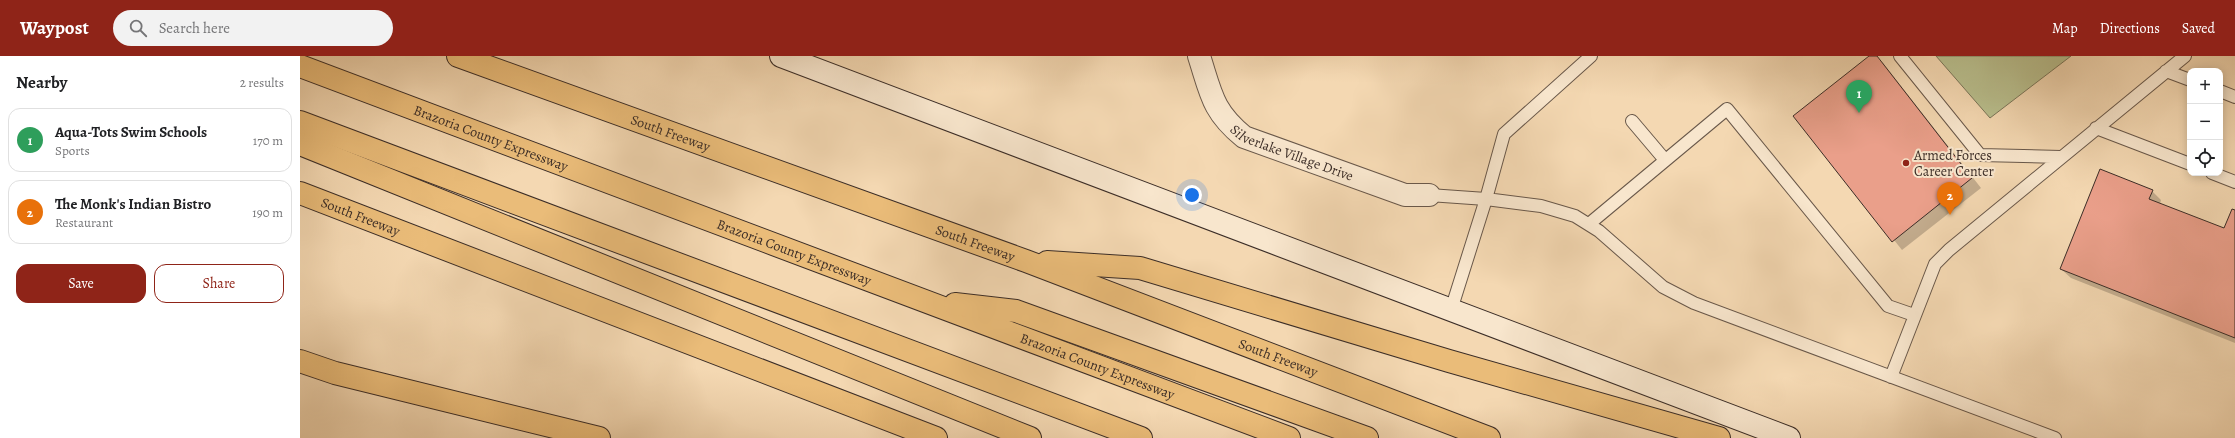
<!DOCTYPE html>
<meta charset="utf-8">
<style>
:root{--surface:#fff;--page:#f2f2f2;--text:#202124;--muted:#757577;--line:#e0e0e0;--accent:#8f2418}
body{margin:0;font-family:Alegreya,serif;background:var(--page);color:var(--text)}
.controls{position:absolute;right:12px;top:12px;display:grid;overflow:hidden;border-radius:8px;box-shadow:0 2px 10px #0003}
.controls button{width:36px;height:36px;display:grid;place-items:center;padding:0;border:0;border-bottom:1px solid var(--line);background:var(--surface);color:var(--text);font:20px sans-serif}
.you{position:absolute;left:892px;top:139px;width:14px;height:14px;margin:-10px;border:3px solid #fff;border-radius:50%;background:#1a73e8;box-shadow:0 0 0 6px #1a73e833}
.badge{display:grid;place-items:center;width:26px;height:26px;border-radius:50%;background:var(--accent);color:#fff;font-size:13px;font-weight:700}
.pin{position:absolute;translate:-50% -33px;filter:drop-shadow(0 1px 2px #0008)}
.pin::after{content:'';position:absolute;top:21px;width:14px;height:12px;background:inherit;clip-path:polygon(0 0,100% 0,50% 100%)}
.list{margin:0;padding:0;list-style:none}
h2{display:flex;justify-content:space-between;align-items:center;height:52px;margin:0;padding:0 16px;font-size:17px}
h2 small{font-size:13px;font-weight:400;color:var(--muted)}
.list li{display:grid;grid-template-columns:26px 1fr auto;gap:12px;align-items:center;box-sizing:border-box;height:64px;margin:0 8px 8px;padding:0 8px;border:1px solid var(--line);border-radius:12px}
.list b{display:block;font-size:15px;white-space:nowrap}
.list p{margin:0;font-size:13px;white-space:nowrap;color:var(--muted)}
.list em{font-size:13px;font-style:normal;color:var(--muted)}
.actions{display:flex;gap:8px;padding:12px 16px}
.actions a{flex:1;padding:9px 0;border:1px solid var(--accent);border-radius:12px;text-align:center;font-size:14px;color:var(--accent)}
.actions .main{background:var(--accent);color:#fff}
.icon{flex:none;width:22px;height:22px;fill:none;stroke:currentColor;stroke-width:2;stroke-linecap:round;stroke-linejoin:round}
.map{position:relative;flex:none;width:1935px;height:382px;overflow:hidden}
header{display:flex;align-items:center;gap:24px;box-sizing:border-box;height:56px;padding:0 20px;background:var(--accent);color:#fff}
header strong{font-size:19px}
nav{display:flex;gap:22px;margin-inline-start:auto;font-size:14px}
.search{width:280px;height:36px;background:var(--page);display:flex;align-items:center;gap:10px;box-sizing:border-box;padding:0 14px;border-radius:22px;color:var(--muted);font-size:15px}
main{display:flex}
aside{flex:1;background:var(--surface)}
.map>svg:first-child{display:block}
</style>
<header>
<strong>Waypost</strong>
<div class="search"><svg class="icon" aria-label="search" viewBox="0 0 24 24"><circle cx="10" cy="10" r="6"/><path d="M15 15l6 6"/></svg>Search here</div>
<nav><a>Map</a><a>Directions</a><a>Saved</a></nav>
</header>
<main>
<aside>
<h2>Nearby<small>2 results</small></h2>
<ul class="list">
<li><span class="badge" style="background:#2e9e5b">1</span><div><b>Aqua-Tots Swim Schools</b><p>Sports</p></div><em>170 m</em></li>
<li><span class="badge" style="background:#e8710a">2</span><div><b>The Monk's Indian Bistro</b><p>Restaurant</p></div><em>190 m</em></li>
</ul>
<div class="actions"><a class="main">Save</a><a>Share</a></div>
</aside>
<div class="map">
<svg width="1935" height="382" viewBox="0 0 1935 382">
<rect width="100%" height="100%" fill="#f4d8b2"/>
<filter id="stains"><feTurbulence type="fractalNoise" baseFrequency=".005" numOctaves="4"/><feColorMatrix values="0 0 0 0 .2 0 0 0 0 .09 0 0 0 0 .02 0 0 0 .5 -.17"/></filter>
<radialGradient id="worn" r=".72"><stop offset=".6" stop-color="#630" stop-opacity="0"/><stop offset="1" stop-color="#630" stop-opacity=".3"/></radialGradient>
<!-- green -->
<path fill="#b9bf8e" stroke="#7a765a" d="M1636 0H1771L1690 62Z"/>
<!-- shadow -->
<path fill="#0003" d="M1571 0H1576L1583 7 1681 132 1602 194 1495 60Z
M1852 135 1861 144 1860 148 1924 174 1935 155V287L1771 222 1761 213Z"/>
<!-- building -->
<path fill="#ea9f8a" stroke="#3b2d27" d="M1569 0H1577L1672 122 1592 186 1493 60Z
M1800 113 1853 134 1849 143 1924 172 1932 153 1935 154V282L1760 213Z"/>
<g fill="none" stroke-linecap="round" stroke-linejoin="round">
<defs>
<path id="lane" d="M1600 0 1680 99 1761 101
M1866 15 1890 24
M1920 35 1935 41
M1332 65 1365 104
M1796 72 1890 108
M1912 117 1935 126
M1129 139 1186 143 1204 78 1291 0
M1289 168 1427 53 1588 250 1614 259
M1151 254 1186 143 1241 150 1275 160 1299 175 1363 231 1394 247 1755 382
M1591 321 1635 208 1649 194 1885 0"/>
<g id="street">
<path id="s1" d="M899 0C911 37 912 55 944 81L1105 139H1129"/>
</g>
<path id="secondary" d="M481 0 1489 382"/>
<g id="highway">
<path id="s2" d="M158 0 726 205 1189 382"/>
<path id="s3" d="M0 10 989 382"/>
<path d="M0 66 841 382"/>
<path d="M0 88 730 382"/>
<path id="s4" d="M0 137 636 382"/>
<path d="M747 206 840 212 1149 305 1419 382"/>
<path d="M655 248 716 255 1067 382"/>
<path d="M0 305 35 317 299 382"/>
</g>
</defs>
<!-- lane casing -->
<use href="#lane" stroke="#69584a" stroke-width="14"/>
<!-- street casing -->
<use href="#street" stroke="#69584a" stroke-width="24"/>
<!-- secondary casing -->
<use href="#secondary" stroke="#3b2d27" stroke-width="24"/>
<!-- highway casing -->
<use href="#highway" stroke="#3b2d27" stroke-width="24"/>
<!-- lane -->
<use href="#lane" stroke="#f8e6cd" stroke-width="12"/>
<!-- street -->
<use href="#street" stroke="#f8e6cd" stroke-width="22"/>
<!-- secondary -->
<use href="#secondary" stroke="#f8e6cd" stroke-width="22"/>
<!-- highway -->
<use href="#highway" stroke="#eabc79" stroke-width="22"/>
</g>
<!-- markers -->
<circle fill="#8f2418" stroke="#f8e6cd" stroke-width="1.5" cx="1606" cy="107" r="4"/>
<g text-anchor="middle" stroke-width="4" stroke-linejoin="round" paint-order="stroke">
<!-- street labels -->
<g font-size="14" fill="#3b2d27" stroke="#f8e6cd">
<text dy="5" stroke="none"><textPath href="#s2" startOffset="226">South Freeway</textPath></text>
<text dy="5" stroke="none"><textPath href="#s3" startOffset="204">Brazoria County Expressway</textPath></text>
<text dy="5" stroke="none"><textPath href="#s1" startOffset="145">Silverlake Village Drive</textPath></text>
<text dy="5" stroke="none"><textPath href="#s4" startOffset="65">South Freeway</textPath></text>
<text dy="5" stroke="none"><textPath href="#s2" startOffset="550">South Freeway</textPath></text>
<text dy="5" stroke="none"><textPath href="#s3" startOffset="528">Brazoria County Expressway</textPath></text>
<text dy="5" stroke="none"><textPath href="#s2" startOffset="874">South Freeway</textPath></text>
<text dy="5" stroke="none"><textPath href="#s3" startOffset="852">Brazoria County Expressway</textPath></text>
</g>
<!-- poi labels -->
<g font-size="14" fill="#3b2d27" stroke="#f8e6cd" text-anchor="start">
<text x="1614" y="104">Armed Forces<tspan x="1614" dy="16">Career Center</tspan></text>
</g>
</g>
<rect width="100%" height="100%" filter="url(#stains)"/>
<rect width="100%" height="100%" fill="url(#worn)"/>
</svg>
<div class="controls">
<button>+</button>
<button>−</button>
<button><svg class="icon" aria-label="locate" viewBox="0 0 24 24"><circle cx="12" cy="12" r="6"/><path d="M12 2v4M12 18v4M2 12h4M18 12h4"/></svg></button>
</div>
<div class="you"></div>
<div class="pin badge" style="left:1559px;top:57px;background:#2e9e5b">1</div>
<div class="pin badge" style="left:1650px;top:159px;background:#e8710a">2</div>
</div>
</main>
